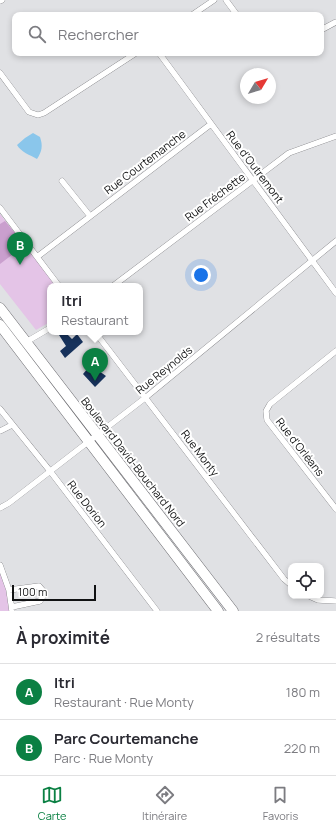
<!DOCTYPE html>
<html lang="fr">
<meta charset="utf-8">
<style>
:root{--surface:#fff;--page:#f7f7f7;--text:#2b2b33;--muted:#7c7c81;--line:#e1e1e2;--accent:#0b8043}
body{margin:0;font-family:Manrope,sans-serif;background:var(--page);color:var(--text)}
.controls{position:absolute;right:12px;bottom:12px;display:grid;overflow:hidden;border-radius:8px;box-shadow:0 2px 6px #0003}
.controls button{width:36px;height:36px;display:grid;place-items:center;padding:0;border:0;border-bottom:1px solid var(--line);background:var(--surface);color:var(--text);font:20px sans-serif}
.compass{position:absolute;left:240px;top:68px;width:36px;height:36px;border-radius:50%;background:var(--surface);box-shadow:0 2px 6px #0003;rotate:52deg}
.scale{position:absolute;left:12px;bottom:10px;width:84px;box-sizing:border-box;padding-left:4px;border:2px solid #111213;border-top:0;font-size:11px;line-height:14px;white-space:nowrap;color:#111213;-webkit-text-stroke:3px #fff;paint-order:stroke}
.you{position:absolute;left:201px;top:275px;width:14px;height:14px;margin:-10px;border:3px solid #fff;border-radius:50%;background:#1a73e8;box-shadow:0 0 0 6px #1a73e833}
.badge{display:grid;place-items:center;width:26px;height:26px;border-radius:50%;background:var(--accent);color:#fff;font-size:13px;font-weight:700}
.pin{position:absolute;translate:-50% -33px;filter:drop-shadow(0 1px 2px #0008)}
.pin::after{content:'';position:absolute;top:21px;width:14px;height:12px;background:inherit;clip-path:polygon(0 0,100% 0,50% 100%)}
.popup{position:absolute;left:47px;top:283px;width:96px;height:52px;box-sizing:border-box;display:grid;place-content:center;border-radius:8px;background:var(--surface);filter:drop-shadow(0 1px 3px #0005);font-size:13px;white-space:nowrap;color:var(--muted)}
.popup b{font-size:15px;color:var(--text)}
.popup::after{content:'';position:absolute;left:50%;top:100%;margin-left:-8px;border:8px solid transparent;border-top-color:var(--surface)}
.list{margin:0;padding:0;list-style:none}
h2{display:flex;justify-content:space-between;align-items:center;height:52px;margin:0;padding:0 16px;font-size:17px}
h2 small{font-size:13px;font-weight:400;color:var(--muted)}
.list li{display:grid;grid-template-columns:26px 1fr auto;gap:12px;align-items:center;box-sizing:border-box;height:56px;padding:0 16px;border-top:1px solid var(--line)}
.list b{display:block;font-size:15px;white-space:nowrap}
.list p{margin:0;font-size:13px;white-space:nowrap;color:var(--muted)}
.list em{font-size:13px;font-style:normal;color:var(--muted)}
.icon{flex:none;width:22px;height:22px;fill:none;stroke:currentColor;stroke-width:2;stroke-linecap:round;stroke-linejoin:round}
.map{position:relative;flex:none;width:336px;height:611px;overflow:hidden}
.search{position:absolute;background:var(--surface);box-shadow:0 2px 6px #0003;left:12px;right:12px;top:12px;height:44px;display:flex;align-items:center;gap:10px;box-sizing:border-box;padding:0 14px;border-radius:8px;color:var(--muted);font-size:15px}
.sheet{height:164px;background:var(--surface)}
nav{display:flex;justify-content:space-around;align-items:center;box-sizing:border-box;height:56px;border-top:1px solid var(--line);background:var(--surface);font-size:11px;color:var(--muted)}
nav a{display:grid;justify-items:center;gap:2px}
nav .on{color:var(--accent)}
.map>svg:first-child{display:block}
</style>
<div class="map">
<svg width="336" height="611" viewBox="0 0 336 611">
<rect width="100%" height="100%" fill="#e0e1e4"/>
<!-- green -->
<path fill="#e4c4e7" d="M0 214 57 286H50V322L36 330 0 284Z
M0 572 12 607V611H0Z"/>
<!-- forest -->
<path fill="#ca9fce" d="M5 221 25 245 0 264V224Z"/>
<!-- water -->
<path fill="#8ac6eb" d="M33 133 40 137C43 146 42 151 37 159 30 155 21 152 17 145L25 138Z"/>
<!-- building -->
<path fill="#17325c" d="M63 332H65L72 339 77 334 83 342 65 358 60 351 66 346 59 335Z
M89 367 95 370 99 371 106 376 95 387 83 374Z"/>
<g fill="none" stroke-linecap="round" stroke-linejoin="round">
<defs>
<path id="street" d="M226 0 237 15
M0 1 2 0
M192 15 214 0
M321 30 336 22
M159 53 336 293
M0 73 29 112 38 115 44 113 136 53
M62 181 90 216
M0 208 59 286
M37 257 211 124
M113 286 289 153 336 136
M95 332 284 579 291 585
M26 342 50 328
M336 351 270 404 266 411 267 420 336 509
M0 409 50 471 157 611
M0 431 12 425
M0 508 9 503 145 398 336 241
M0 565 9 590 12 611
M9 590 39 586 45 593 40 601 12 607
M309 596 318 600 336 601"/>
<path id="highway" d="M0 308 233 611
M0 325 218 611"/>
</defs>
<!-- street casing -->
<use href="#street" stroke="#6c6c70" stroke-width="6"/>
<!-- highway casing -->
<use href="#highway" stroke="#6c6c70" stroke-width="11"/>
<!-- street -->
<use href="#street" stroke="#fff" stroke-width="5.5"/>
<!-- highway -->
<use href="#highway" stroke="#fff" stroke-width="10"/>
</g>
<g text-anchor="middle" stroke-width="4" stroke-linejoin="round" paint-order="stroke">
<!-- street labels -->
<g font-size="11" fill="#111213" stroke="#fff">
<text transform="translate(145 162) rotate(-37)" y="4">Rue Courtemanche</text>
<text transform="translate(255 167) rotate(53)" y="4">Rue d'Outremont</text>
<text transform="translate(215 197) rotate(-37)" y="4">Rue Fréchette</text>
<text transform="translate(164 370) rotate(-39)" y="4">Rue Reynolds</text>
<text transform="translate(300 447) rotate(52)" y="4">Rue d'Orléans</text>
<text transform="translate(200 453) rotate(53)" y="4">Rue Monty</text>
<text transform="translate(133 462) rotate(52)" y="4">Boulevard David-Bouchard Nord</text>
<text transform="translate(87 504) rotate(52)" y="4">Rue Dorion</text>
</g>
</g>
</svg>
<div class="controls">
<button><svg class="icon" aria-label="locate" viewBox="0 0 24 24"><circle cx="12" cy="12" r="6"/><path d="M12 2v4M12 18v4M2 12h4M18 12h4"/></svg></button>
</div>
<svg class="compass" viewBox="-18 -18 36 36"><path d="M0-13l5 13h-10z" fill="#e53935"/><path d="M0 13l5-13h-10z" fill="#7c7c81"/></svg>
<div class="scale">100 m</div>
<div class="you"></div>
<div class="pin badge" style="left:95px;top:381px">A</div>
<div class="popup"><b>Itri</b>Restaurant</div>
<div class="pin badge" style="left:20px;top:265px">B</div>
<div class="search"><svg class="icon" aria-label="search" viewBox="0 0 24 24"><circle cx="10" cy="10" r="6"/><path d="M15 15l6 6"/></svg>Rechercher</div>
</div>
<section class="sheet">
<h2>À proximité<small>2 résultats</small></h2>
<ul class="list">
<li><span class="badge">A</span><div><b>Itri</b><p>Restaurant · Rue Monty</p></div><em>180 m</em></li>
<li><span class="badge">B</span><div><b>Parc Courtemanche</b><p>Parc · Rue Monty</p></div><em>220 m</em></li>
</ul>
</section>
<nav>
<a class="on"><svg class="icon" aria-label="map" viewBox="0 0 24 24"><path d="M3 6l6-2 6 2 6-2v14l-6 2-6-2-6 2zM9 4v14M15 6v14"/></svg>Carte</a>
<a><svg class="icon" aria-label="directions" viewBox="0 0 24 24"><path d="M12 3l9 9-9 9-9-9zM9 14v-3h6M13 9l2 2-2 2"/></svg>Itinéraire</a>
<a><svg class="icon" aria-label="saved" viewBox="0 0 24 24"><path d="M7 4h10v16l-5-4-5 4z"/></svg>Favoris</a>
</nav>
